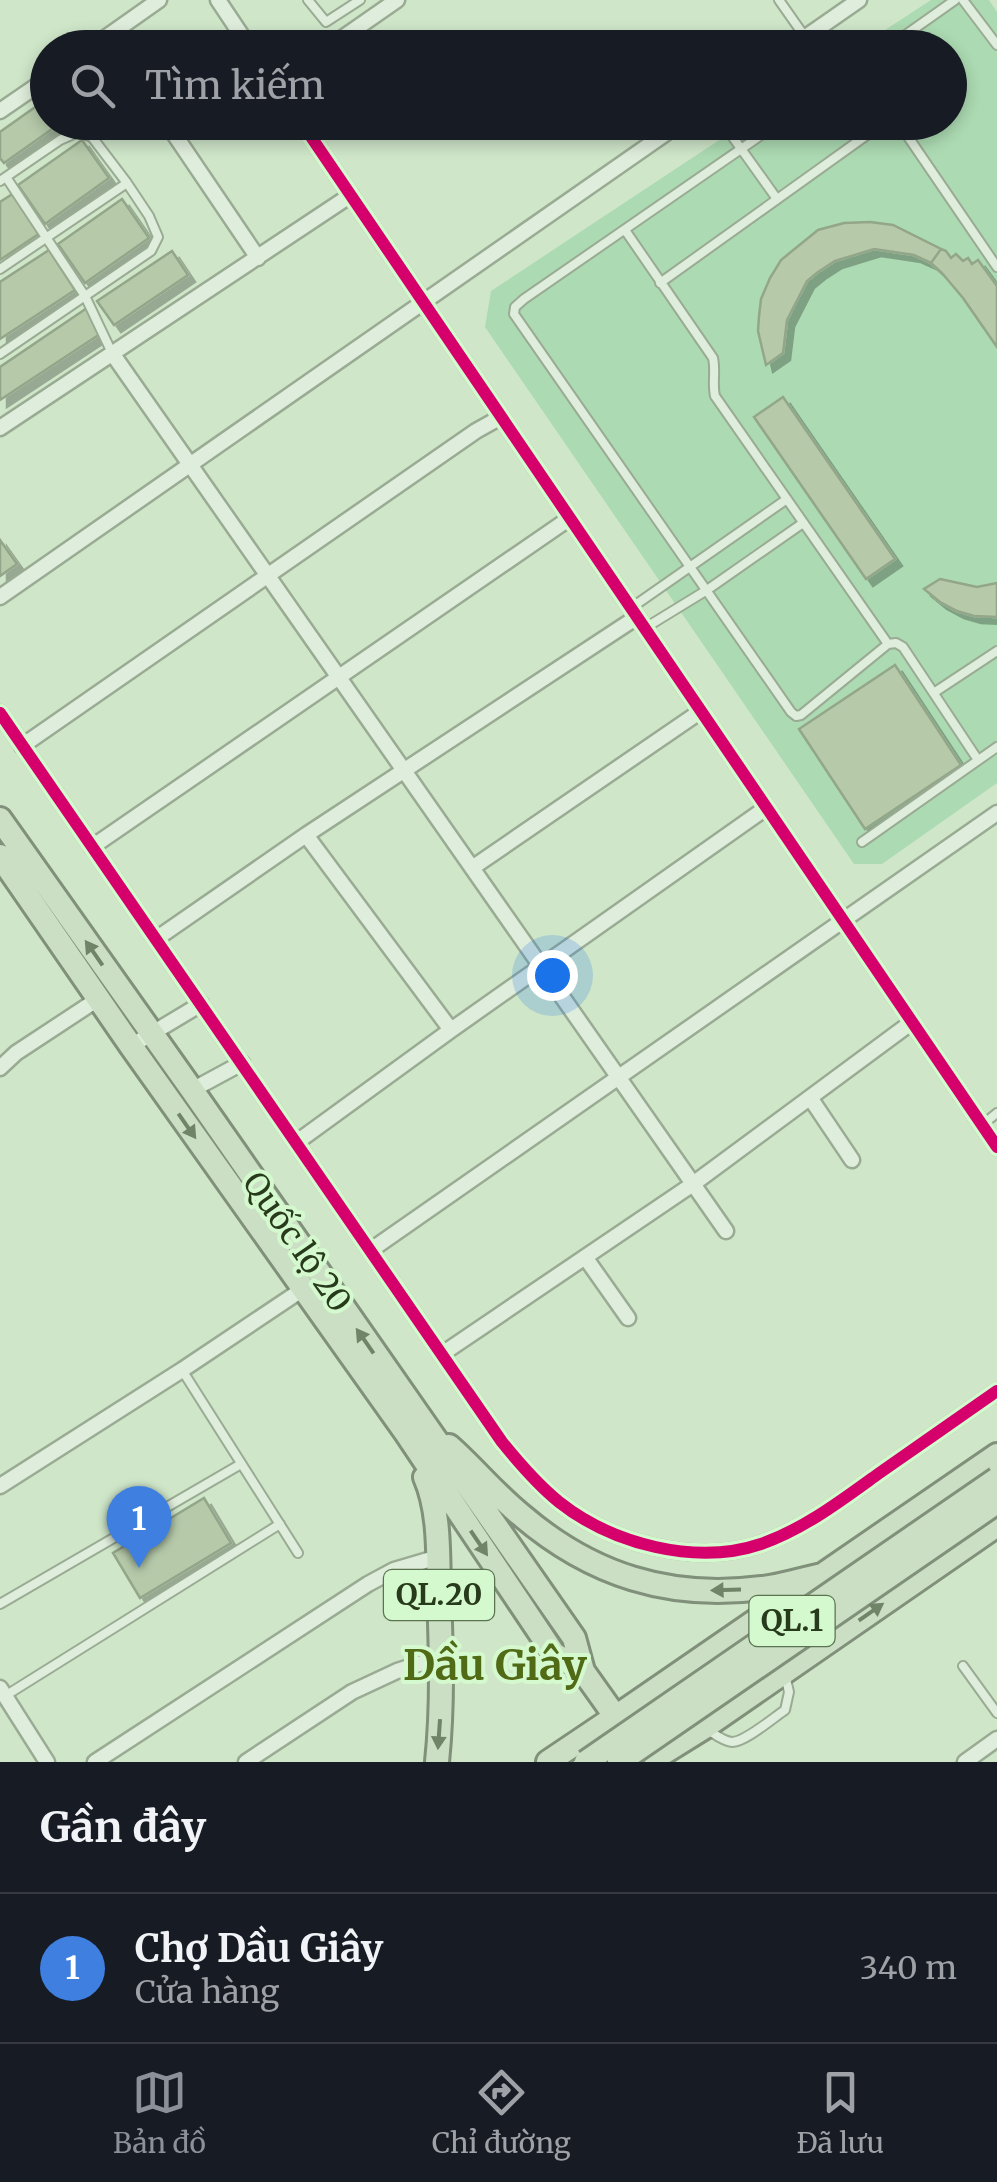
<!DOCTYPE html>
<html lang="vi">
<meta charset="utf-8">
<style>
:root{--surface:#171b24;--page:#242831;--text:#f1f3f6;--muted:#9ea1a6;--line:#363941;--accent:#8c9099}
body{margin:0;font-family:Merriweather,serif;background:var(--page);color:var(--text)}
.you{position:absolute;left:552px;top:975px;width:35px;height:35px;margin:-25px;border:8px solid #fff;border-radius:50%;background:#1a73e8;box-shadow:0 0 0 15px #1a73e833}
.badge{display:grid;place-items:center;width:65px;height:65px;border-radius:50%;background:var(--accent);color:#fff;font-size:32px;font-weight:700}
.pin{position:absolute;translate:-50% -82px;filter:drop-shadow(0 2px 5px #0008)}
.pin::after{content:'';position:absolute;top:52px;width:35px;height:30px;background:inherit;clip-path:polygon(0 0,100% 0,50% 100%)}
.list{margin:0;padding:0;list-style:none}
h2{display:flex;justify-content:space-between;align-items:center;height:130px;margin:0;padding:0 40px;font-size:42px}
h2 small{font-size:32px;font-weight:400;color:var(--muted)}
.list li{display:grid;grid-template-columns:65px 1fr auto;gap:30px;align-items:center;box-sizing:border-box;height:150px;padding:0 40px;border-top:2px solid var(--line)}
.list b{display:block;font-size:38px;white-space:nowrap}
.list p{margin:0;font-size:32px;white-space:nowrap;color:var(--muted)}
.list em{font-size:32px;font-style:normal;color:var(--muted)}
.icon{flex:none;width:55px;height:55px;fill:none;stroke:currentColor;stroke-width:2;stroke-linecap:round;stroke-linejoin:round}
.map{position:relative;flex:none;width:997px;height:1762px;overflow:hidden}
.search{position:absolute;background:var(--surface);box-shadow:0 5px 15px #0003;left:30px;right:30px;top:30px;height:110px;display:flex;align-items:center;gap:25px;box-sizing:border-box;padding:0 35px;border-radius:55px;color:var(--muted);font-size:38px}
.sheet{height:280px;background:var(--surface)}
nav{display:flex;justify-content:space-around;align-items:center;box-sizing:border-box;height:140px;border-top:2px solid var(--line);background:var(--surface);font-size:28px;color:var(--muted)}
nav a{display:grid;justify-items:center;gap:5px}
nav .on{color:var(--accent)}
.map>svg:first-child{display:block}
</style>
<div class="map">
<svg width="997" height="1762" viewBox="0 0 997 1762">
<defs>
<filter id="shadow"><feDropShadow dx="7" dy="7" stdDeviation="0" flood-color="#0004"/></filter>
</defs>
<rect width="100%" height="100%" fill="#cfe6c9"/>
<!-- green -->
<path fill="#acdab2" d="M931 0H989L997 12V783L882 864H854L485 327 491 291 745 123 950 122V48L859 47Z"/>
<!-- building -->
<path fill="#b6caaa" stroke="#93a689" stroke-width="2.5" filter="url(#shadow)" d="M48 98V122H62L4 163 0 158V132Z
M82 140 109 178 45 224 18 185Z
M14 193 40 233 0 260V202Z
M122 199 149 238 85 283 58 244Z
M870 222 893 225 941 249 931 263 914 255 874 249 835 261 818 272 807 281 787 320 783 353 766 365 758 331 759 316 761 299 770 278 781 260 818 230 844 223Z
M941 249 946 251 951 258 956 254 963 261 968 258 972 264 978 260 997 286V347L963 298 942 273 931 263Z
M49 250 75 290 0 339V282Z
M172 251 188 275 114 325 97 301Z
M87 308 103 332 0 400V367Z
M783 397 895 559 866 579 754 417Z
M0 540 17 564 0 576Z
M940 579 977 587 997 583V617L974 616 957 611 940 602 924 589Z
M895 665 961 765 865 829 799 729Z
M204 1498 231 1543 140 1598 113 1553Z"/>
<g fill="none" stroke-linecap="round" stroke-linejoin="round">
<defs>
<path id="service" d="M308 0 326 22 360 0
M779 0 805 37
M963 0 997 45
M887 48 955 0
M722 122 777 199
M780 122 524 299 515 307 514 314 791 712 796 716 801 715 888 644 896 643 903 647 978 760
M898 122 997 267
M6 177 85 296 112 353
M0 181 60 140 78 132 92 137 127 183 149 216 158 237 151 251 0 354
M625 230 713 358C716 371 712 383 715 396L888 644
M0 269 127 183
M660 283 885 122
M631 608 787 499
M645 628 707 590 803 523
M935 692 997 651
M862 842 997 747
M982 1125 997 1113
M182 1370 298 1553
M0 1604 241 1464
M963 1666 997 1713
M5 1696 280 1524
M708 1730C716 1735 723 1741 732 1742 745 1742 773 1718 785 1710L789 1692 785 1675"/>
<path id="minor" d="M218 0 250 48
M91 48 159 0
M328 48 397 0
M790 48 859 0
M0 111 48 78
M166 122 258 258
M301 122 997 1147
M112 353 726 1231
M0 428 351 195
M0 597 682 122
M0 713 502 1442C519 1463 538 1485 559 1502 612 1544 696 1566 761 1544 804 1529 842 1500 878 1474 918 1446 957 1419 997 1391
M22 746 476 431 501 417
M306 835 451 1030
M92 847 570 518
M472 868 701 711
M156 939 306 835 634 619
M131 1046 201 1004
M0 1068 16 1053 98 999
M192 1090 242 1063
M811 1099 852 1160
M297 1142 451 1030 766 808
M371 1250 997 813
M585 1257 628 1318
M442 1354 693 1184 912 1022
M0 1486 182 1370 303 1289
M0 1688 47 1762
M95 1762 368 1584 394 1570 438 1557
M246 1762 352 1692 397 1671 441 1657
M965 1762 997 1739"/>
<path id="trunk" d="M0 819 192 1090 574 1638 583 1671 615 1716
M0 856 131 1046 406 1433 554 1654 583 1671
M449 1446C474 1468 495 1494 521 1515 591 1575 669 1600 762 1588 782 1586 802 1579 822 1575
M425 1477C440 1511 438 1555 439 1592 441 1649 443 1705 437 1762
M623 1712 997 1455
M655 1758 705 1727 997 1525
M548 1762 609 1721"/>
</defs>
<!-- service casing -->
<use href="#service" stroke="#9aab93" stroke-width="12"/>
<!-- minor casing -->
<use href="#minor" stroke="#9aab93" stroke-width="19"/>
<!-- trunk casing -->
<use href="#trunk" stroke="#80907a" stroke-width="28"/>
<!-- service -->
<use href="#service" stroke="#dfeddc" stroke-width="8"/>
<!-- minor -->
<use href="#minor" stroke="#dfeddc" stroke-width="14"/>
<!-- trunk -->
<use href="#trunk" stroke="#cadfc3" stroke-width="22"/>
<defs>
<path id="trunk-bridge" d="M586 1762 997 1479
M619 1762 997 1502"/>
</defs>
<!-- trunk-bridge casing -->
<use href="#trunk-bridge" stroke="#80907a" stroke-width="28" stroke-linecap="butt"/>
<!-- trunk-bridge -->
<use href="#trunk-bridge" stroke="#cadfc3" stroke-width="22"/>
<defs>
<path id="cycleway" d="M301 122 997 1147
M0 713 502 1442C519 1463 538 1485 559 1502 612 1544 696 1566 761 1544 804 1529 842 1500 878 1474 918 1446 957 1419 997 1391"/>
</defs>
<!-- cycleway casing -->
<use href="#cycleway" stroke="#d5f9ce" stroke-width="19"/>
<!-- cycleway -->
<use href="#cycleway" stroke="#d6006c" stroke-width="12"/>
</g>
<!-- one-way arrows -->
<defs><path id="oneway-solid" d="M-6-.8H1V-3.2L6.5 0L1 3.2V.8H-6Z" transform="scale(2.5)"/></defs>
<g fill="#708467">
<use href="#oneway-solid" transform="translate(94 953) rotate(-125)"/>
<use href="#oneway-solid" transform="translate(187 1126) rotate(55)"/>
<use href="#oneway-solid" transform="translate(365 1341) rotate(-125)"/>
<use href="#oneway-solid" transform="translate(479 1543) rotate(56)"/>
<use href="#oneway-solid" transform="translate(726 1590) rotate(178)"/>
<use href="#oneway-solid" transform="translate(871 1612) rotate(-35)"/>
<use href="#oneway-solid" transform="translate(439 1734) rotate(94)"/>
</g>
<g text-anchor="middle" stroke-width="8" stroke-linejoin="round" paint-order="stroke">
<!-- shield labels -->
<g fill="#d5f9ce" stroke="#5b7351" stroke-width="2.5">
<rect x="384" y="1570" width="110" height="50" rx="8"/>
<rect x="749.5" y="1596" width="85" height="50" rx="8"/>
</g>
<g font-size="30" font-weight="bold" fill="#273a1b">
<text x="439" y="1605">QL.20</text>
<text x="792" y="1631">QL.1</text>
</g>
<!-- street labels -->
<g font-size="32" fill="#273a1b" stroke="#d5f9ce">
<text transform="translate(297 1242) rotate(55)" y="11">Quốc lộ 20</text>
</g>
<!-- district labels -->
<g font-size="42" font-weight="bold" fill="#506a16" stroke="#d5f9ce">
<text x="495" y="1680">Dầu Giây</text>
</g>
</g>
</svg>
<div class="you"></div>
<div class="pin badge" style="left:139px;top:1568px;background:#3f7fe0">1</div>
<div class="search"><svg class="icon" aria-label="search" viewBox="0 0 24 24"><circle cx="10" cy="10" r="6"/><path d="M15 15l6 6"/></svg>Tìm kiếm</div>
</div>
<section class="sheet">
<h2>Gần đây<small></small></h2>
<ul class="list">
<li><span class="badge" style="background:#3f7fe0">1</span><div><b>Chợ Dầu Giây</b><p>Cửa hàng</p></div><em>340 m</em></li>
</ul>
</section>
<nav>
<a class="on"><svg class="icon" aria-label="map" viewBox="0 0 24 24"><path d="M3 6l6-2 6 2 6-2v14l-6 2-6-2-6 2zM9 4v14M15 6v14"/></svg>Bản đồ</a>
<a><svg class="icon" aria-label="directions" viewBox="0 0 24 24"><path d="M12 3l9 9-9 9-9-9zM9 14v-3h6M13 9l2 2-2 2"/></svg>Chỉ đường</a>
<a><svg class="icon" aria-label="saved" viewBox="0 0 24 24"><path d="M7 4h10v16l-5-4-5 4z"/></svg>Đã lưu</a>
</nav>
